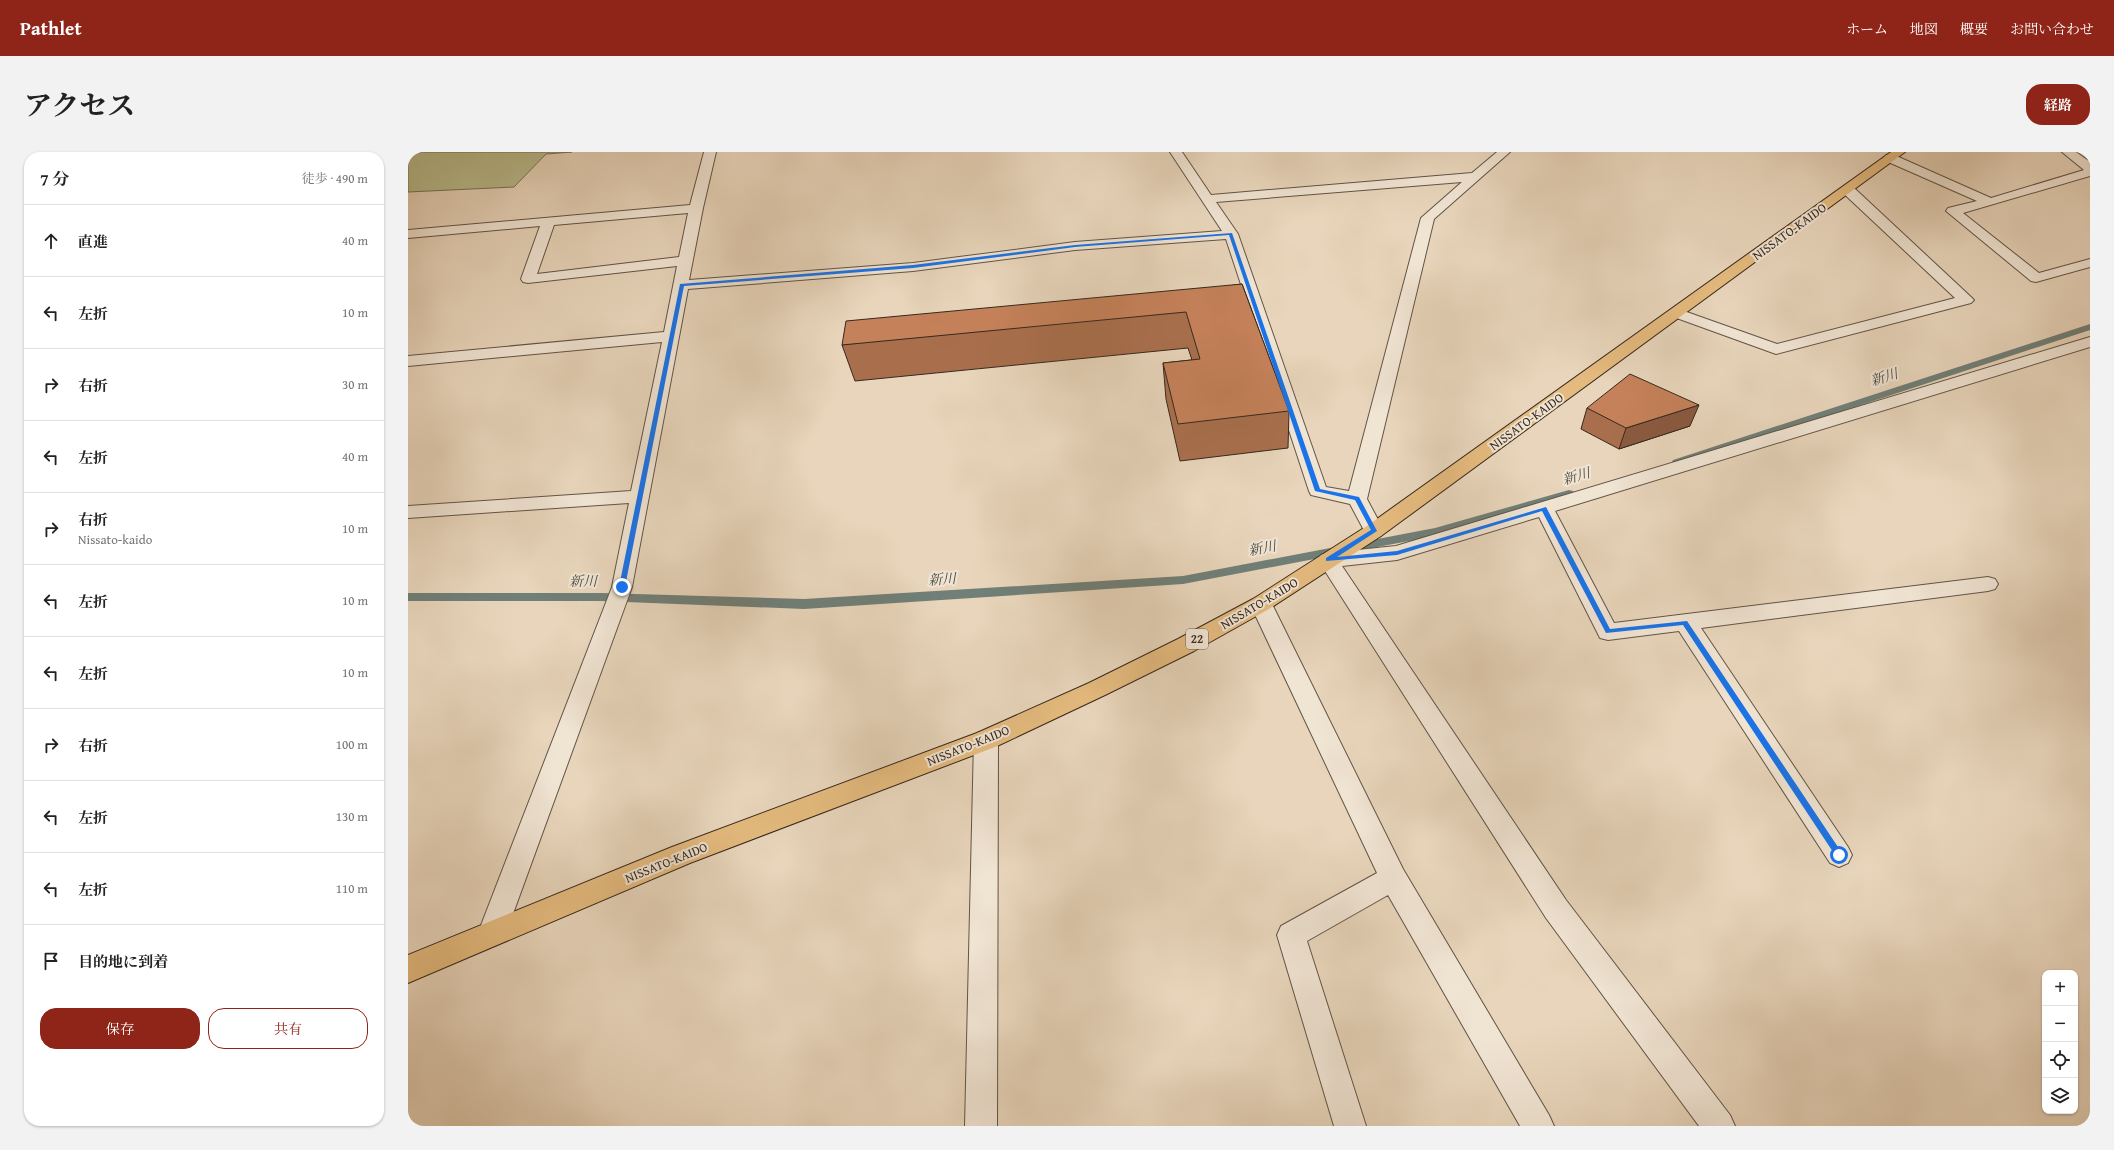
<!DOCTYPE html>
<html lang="ja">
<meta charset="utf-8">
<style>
:root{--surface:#fff;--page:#f2f2f2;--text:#222;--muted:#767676;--line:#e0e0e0;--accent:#8f2418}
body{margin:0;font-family:"Gentium Book Plus","Noto Serif JP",serif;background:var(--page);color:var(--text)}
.controls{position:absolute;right:12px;bottom:12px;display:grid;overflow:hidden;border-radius:8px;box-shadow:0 1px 3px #0004}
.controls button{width:36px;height:36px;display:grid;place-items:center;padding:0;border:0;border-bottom:1px solid var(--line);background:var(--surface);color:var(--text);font:20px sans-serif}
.stop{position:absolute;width:12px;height:12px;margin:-9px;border:3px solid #1a73e8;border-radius:50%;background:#fff}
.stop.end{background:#1a73e8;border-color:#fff;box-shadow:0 1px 4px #0008}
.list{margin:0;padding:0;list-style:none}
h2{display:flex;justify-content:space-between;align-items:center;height:52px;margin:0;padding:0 16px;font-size:17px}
h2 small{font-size:13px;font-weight:400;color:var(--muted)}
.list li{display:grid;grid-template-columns:26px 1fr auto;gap:12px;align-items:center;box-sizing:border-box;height:72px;padding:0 16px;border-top:1px solid var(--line)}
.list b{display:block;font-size:15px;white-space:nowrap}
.list p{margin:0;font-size:13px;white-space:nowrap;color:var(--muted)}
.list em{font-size:13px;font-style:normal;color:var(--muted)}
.actions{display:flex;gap:8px;padding:12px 16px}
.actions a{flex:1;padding:9px 0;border:1px solid var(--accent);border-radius:16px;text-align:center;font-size:14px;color:var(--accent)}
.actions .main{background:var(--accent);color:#fff}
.icon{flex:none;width:22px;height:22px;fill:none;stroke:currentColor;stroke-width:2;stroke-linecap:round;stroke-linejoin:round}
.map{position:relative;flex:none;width:1682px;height:974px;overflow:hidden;border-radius:16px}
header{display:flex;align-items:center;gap:24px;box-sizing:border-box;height:56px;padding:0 20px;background:var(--accent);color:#fff}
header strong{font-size:19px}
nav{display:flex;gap:22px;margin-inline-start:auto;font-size:14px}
.intro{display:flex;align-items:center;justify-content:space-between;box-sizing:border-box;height:96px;padding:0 24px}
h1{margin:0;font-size:28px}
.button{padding:10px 18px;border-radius:16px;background:var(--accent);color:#fff;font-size:14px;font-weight:700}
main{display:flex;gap:24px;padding:0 24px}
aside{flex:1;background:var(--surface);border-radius:16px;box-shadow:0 1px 3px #0004}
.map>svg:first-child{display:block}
</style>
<header>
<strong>Pathlet</strong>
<nav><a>ホーム</a><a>地図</a><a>概要</a><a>お問い合わせ</a></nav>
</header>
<div class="intro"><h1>アクセス</h1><a class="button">経路</a></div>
<main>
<aside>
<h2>7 分<small>徒歩 · 490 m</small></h2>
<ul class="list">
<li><svg class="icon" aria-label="ahead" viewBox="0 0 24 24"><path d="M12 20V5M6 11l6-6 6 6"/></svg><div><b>直進</b></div><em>40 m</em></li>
<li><svg class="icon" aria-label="left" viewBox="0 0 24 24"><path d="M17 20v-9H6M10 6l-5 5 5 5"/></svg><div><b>左折</b></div><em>10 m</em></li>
<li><svg class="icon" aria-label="right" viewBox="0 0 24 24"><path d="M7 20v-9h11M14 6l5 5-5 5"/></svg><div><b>右折</b></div><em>30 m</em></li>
<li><svg class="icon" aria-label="left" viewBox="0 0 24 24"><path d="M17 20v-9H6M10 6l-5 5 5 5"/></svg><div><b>左折</b></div><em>40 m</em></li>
<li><svg class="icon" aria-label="right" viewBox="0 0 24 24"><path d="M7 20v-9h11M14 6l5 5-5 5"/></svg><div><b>右折</b><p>Nissato-kaido</p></div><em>10 m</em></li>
<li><svg class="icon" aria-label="left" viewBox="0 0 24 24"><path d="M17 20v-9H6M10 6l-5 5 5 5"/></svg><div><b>左折</b></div><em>10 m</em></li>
<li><svg class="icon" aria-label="left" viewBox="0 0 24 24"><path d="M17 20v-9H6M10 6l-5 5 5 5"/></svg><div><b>左折</b></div><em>10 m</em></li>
<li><svg class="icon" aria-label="right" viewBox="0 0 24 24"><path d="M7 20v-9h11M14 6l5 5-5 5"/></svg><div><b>右折</b></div><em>100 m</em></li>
<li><svg class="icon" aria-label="left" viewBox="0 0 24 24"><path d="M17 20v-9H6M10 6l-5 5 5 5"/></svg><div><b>左折</b></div><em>130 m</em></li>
<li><svg class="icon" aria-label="left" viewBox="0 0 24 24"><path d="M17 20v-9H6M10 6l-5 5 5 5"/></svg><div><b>左折</b></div><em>110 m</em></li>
<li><svg class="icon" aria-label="arrive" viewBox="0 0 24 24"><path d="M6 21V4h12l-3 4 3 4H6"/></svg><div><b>目的地に到着</b></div></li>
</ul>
<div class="actions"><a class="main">保存</a><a>共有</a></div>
</aside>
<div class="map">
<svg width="1682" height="974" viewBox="0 0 1682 974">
<rect width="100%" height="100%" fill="#e8d5bb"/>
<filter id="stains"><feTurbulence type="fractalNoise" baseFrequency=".005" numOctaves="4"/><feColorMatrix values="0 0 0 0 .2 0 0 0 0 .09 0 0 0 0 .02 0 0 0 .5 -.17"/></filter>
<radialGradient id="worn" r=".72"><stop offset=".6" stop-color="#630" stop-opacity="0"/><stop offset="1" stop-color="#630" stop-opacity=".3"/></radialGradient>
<!-- green -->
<path fill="#b9bc8e" stroke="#777256" d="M0 0H164L138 2 106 35 0 40Z"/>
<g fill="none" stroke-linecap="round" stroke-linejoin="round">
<!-- stream -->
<path fill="#707f78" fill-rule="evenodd" d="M1682 172V178L1273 312H1265L1264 310 1265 308Z
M1161 338 1165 339 1167 342 1165 345 1027 384 775 432 396 457 193 449H0V441H193L396 447 775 424 1027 376Z"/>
<defs>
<path id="street" d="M296 0H308L295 56 281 128 505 111 667 90 814 79 762 0H774L803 43 1064 21 1089 0H1102L1026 67 959 347 976 379 973 384 966 386 959 384 942 352 903 343 901 339 818 87 667 98 505 119 280 137 224 435 98 781 94 790 84 794 74 790 70 781 204 435 221 351 0 366V354L223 339 254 190 0 214V204L256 180 269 114 120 131 115 130 113 127 132 74 0 86V78L282 53ZM1054 30 1013 66 941 339 918 335 830 82 808 50ZM280 61 271 105 129 122 146 73Z
M1654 0H1668L1682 10V24L1555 61 1631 121 1682 107V115L1628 130 1623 129 1538 59 1540 56 1569 49 1478 9 1476 6 1478 3H1486L1583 46 1676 18Z
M1439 33 1444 34 1563 145 1566 148 1563 151 1368 202 1263 164 1260 161 1263 158H1273L1369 192 1547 146 1434 40 1433 37Z
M1682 185V195L1147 359 1206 471 1580 425 1587 427 1590 432 1587 437 1580 439 1293 476 1440 695 1444 703 1440 711 1431 715 1422 711 1271 479 1200 488 1192 486 1131 365 989 408 934 414 1158 748 1322 963 1327 974H1291L1138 766 910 408 913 403 920 401 988 394Z
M853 444 861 447 864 452 995 717 1141 963 1146 974H1112L980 743 899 789 958 974H926L869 783 873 774 969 721 842 452 845 447Z
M578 578 587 581 590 588 589 974H557L566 588 569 581Z"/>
<path id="primary" d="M1483 0H1497L973 384 861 457 786 499 697 543 587 595 282 711 0 831V803L264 695 569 581 681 531 770 487 845 447 959 374Z"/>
</defs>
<!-- street casing -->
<use href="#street" stroke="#625446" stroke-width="2"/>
<!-- primary casing -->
<use href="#primary" stroke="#35291f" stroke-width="2"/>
<!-- street -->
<use href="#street" fill="#f0e4d3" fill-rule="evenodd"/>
<!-- primary -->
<use href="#primary" fill="#e4ba7e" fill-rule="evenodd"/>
</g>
<!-- wall -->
<path fill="#a96f4d" stroke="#35291f" d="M834 132 881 259 880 296 772 309 758 247 755 211 784 208 780 196 447 229 434 193Z
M1179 256 1282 274 1211 297 1173 277Z"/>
<!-- shaded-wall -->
<path fill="#8a5a3f" stroke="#35291f" d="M1291 253 1282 274 1211 297 1218 276Z"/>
<!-- building -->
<path fill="#c5815a" stroke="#35291f" d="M834 132 881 259 770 272 755 211 792 207 778 160 434 193 438 169Z
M1222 222 1291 253 1218 276 1179 256Z"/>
<!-- route -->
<path fill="#1a73e8" d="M824 81 912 337 951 345 969 379 929 405 989 399 1138 355 1202 477 1279 469 1434 701V706H1429L1275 473 1198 481 1134 359 989 403 918 409V406L963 378 947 348 907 339 821 83 667 95 505 116 276 134 217 435 214 437 211 435 272 132 505 113 667 93Z"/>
<g text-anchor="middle" stroke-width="4" stroke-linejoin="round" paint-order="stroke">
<!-- shield labels -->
<rect fill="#f0e4d3" stroke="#6d6155" stroke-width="1" x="778" y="477" width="22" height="20" rx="3"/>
<g font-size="12" font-weight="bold" fill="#35291f">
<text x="789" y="491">22</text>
</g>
<!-- street labels -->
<g font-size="13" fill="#35291f" stroke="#f0e4d3">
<text transform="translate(1381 79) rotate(-36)" y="5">NISSATO-KAIDO</text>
<text transform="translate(1118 269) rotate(-36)" y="5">NISSATO-KAIDO</text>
<text transform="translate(851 451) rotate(-31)" y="5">NISSATO-KAIDO</text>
<text transform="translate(560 593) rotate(-22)" y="5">NISSATO-KAIDO</text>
<text transform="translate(258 710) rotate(-22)" y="5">NISSATO-KAIDO</text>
</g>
<!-- water labels -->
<g font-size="14" font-style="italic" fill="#4e4d44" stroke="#f0e4d3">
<text transform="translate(1476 225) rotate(-18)" y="5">新川</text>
<text transform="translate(1168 324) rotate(-16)" y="5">新川</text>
<text transform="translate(854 396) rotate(-11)" y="5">新川</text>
<text transform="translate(534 427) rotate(-4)" y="5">新川</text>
<text x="175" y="434">新川</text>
</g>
</g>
<rect width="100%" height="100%" filter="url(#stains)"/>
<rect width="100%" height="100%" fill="url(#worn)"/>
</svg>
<div class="controls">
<button>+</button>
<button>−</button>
<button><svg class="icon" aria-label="locate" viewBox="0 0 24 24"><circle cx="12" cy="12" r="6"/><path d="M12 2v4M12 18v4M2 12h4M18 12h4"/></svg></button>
<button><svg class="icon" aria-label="layers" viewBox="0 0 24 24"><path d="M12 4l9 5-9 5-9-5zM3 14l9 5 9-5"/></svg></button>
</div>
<div class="stop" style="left:1431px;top:703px"></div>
<div class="stop end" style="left:214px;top:435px"></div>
</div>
</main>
